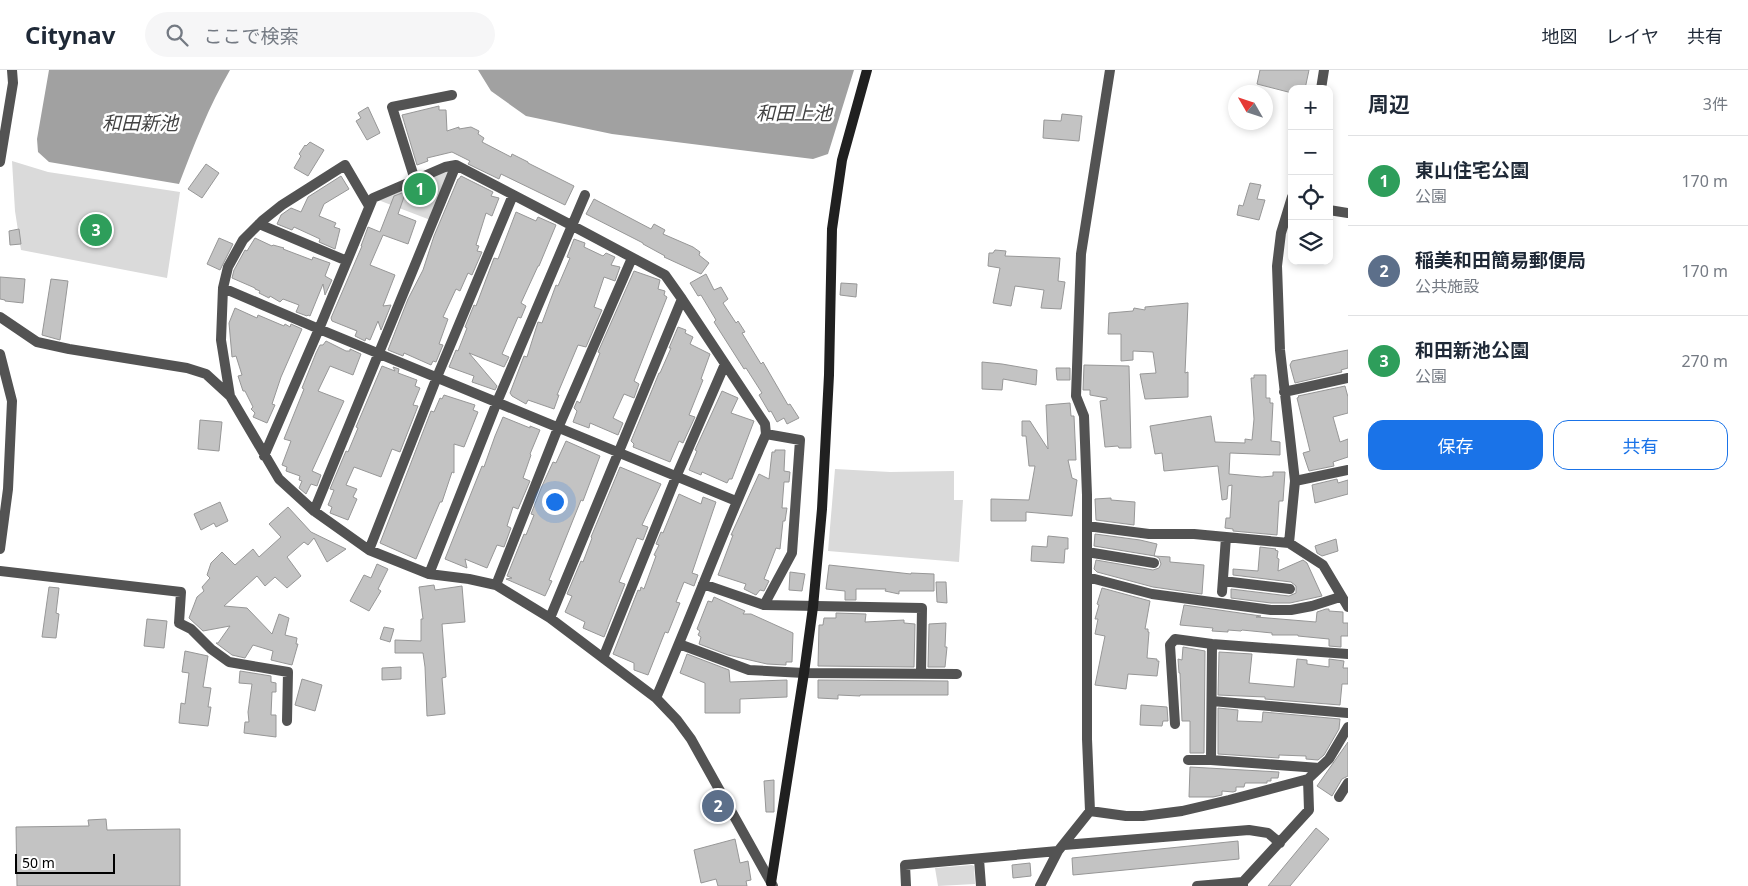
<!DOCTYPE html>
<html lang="ja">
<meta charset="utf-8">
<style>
:root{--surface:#fff;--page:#f6f6f7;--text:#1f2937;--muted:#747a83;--line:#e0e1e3;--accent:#1a73e8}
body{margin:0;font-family:"Noto Sans","Noto Sans JP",sans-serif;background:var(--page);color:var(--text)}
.controls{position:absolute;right:15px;top:15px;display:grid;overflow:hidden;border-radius:10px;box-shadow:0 2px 8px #0003}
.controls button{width:45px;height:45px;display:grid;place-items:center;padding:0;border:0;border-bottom:1px solid var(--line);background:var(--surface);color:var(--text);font:25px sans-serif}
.compass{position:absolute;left:1228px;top:15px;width:45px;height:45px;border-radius:50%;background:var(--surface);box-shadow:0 2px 8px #0003;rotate:309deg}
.scale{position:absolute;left:15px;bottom:12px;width:100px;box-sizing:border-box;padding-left:5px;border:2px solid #000;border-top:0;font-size:14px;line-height:18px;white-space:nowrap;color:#000;-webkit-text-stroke:4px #fff;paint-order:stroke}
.you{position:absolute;left:554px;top:431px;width:18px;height:18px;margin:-12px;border:4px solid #fff;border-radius:50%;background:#1a73e8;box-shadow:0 0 0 8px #1a73e833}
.badge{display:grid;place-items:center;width:32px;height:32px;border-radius:50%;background:var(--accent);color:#fff;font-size:16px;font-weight:700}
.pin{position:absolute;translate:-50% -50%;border:2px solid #fff;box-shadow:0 1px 5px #0006}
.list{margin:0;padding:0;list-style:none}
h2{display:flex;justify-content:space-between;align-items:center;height:65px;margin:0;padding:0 20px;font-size:21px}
h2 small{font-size:16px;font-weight:400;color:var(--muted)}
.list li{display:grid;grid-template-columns:32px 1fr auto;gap:15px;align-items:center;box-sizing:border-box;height:90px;padding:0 20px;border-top:1px solid var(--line)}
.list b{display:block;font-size:19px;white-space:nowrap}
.list p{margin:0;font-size:16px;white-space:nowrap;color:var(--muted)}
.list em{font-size:16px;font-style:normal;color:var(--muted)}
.actions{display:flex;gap:10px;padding:15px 20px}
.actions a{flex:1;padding:11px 0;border:1px solid var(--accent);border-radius:15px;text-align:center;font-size:18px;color:var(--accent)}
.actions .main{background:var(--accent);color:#fff}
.icon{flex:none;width:28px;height:28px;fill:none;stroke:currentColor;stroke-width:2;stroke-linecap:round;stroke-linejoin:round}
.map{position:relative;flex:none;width:1348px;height:816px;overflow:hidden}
header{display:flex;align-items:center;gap:30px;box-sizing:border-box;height:70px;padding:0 25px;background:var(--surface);border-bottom:1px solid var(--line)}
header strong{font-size:24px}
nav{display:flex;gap:28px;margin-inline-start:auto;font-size:18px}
.search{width:350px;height:45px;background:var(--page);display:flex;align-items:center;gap:12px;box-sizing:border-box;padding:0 18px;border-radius:28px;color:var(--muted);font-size:19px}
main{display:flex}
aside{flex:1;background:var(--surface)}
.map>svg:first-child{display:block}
</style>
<header>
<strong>Citynav</strong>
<div class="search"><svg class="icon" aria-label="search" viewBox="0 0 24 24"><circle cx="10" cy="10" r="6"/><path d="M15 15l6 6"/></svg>ここで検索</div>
<nav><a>地図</a><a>レイヤ</a><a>共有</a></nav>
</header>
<main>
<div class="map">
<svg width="1348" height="816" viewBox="0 0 1348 816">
<rect width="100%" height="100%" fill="#fff"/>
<!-- green -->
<path fill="#dadada" d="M12 91 48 102 180 122 167 208 21 180 15 141Z
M456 95 433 151 373 128Z
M835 399 890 402 954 401V430H963L959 492 828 481Z
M972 795 974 796 975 814 938 816 935 798Z"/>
<!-- water -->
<path fill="#a1a1a1" d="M49 0H230C209 36 194 75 179 114L49 92 38 82 37 69Z
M478 0H854L828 84 813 89 612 64 526 46 491 21Z"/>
<!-- building -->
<path fill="#c3c3c3" stroke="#979797" d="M1260 0H1309L1305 19H1292V23L1257 14Z
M439 36V40H446L447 61 459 57V59L471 57 479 61 478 64 484 68 482 72 511 87 512 84 528 92V93L574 116 565 135 501 104 499 109 468 94 470 91 452 82 427 88 428 91 417 95 402 45Z
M368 37 380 63 367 70 356 51 361 48 358 43Z
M1062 44 1082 46 1079 71 1043 68 1044 50 1061 51Z
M310 72 324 80 308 106 294 98 301 86 299 84 305 75 306 76Z
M206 94 219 103 202 128 188 119Z
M341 106 349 119 324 134 319 146 336 153 334 157 340 159 335 179 319 172 320 169 294 157 292 160 277 154 281 145 291 138 301 142 308 127Z
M461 106 493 122 491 126 499 128 492 146 486 143 476 175 479 176 477 181 482 182 472 205 468 203 460 221 456 219 443 247 448 249 439 274 443 275 436 292 433 291 431 295 404 283 403 286 388 280 408 229 423 200 434 166 458 109H459Z
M1250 113 1261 115 1257 129 1265 130 1259 150 1237 145 1239 135 1243 136Z
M402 123 405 124 398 144 416 151 408 174 383 165 370 195 395 205 383 236 391 235 381 260 378 251 370 270 366 268 365 271 355 266 357 261 332 251 331 248 362 176H361L368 157 380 162 394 126Z
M594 129 651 159 654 154 665 160 663 164 693 177 700 182 699 185 709 193 701 204 664 187 665 186 643 174V173L586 144Z
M516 142 536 151 538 147 556 155 539 196H538L521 233 526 236 521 248 518 247 502 284 509 287 504 297 469 283 497 316 495 320 472 312 474 306 449 297 456 280 458 281 467 258 465 257 474 235 476 236 494 188 498 189Z
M19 159 21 174 10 175 9 161Z
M219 168 233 174 220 200 207 194Z
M255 168 272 176 273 175 284 178 283 179 312 190 313 187 330 193 325 206 332 210 325 225 323 214 310 246 308 245 307 246 296 242 299 235 283 229 280 232 270 226 269 228 259 223 260 221 255 219V218L232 208 234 200 245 180 247 181Z
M574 169 585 173 584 177 603 186 606 183 615 187 611 195 620 197 615 211 604 207 594 237 602 240 586 277 578 275 557 325H559L554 339 528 330 526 334 512 326 510 323 524 286 527 287 538 252 542 253 556 215 558 216 570 188 567 187Z
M995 180 1006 181 1005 186 1060 188 1058 211 1065 212 1061 239 1041 238 1044 220 1015 216 1011 236 993 233 1000 198 988 196 989 183H993Z
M634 201 660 210 658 219 665 221 664 225 667 227 634 311 639 314 634 328 624 324 613 348 623 353 618 365 590 353 589 358 573 352 577 341 574 338 577 331 580 333 600 283 598 282Z
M706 204 714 220 721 217 728 229 723 233 736 253 738 251 745 262 742 263 761 294 763 292 788 335 790 334 799 348 787 354 784 348 777 352 771 341 769 342 759 325 762 323 746 298 744 299 714 252 716 250 701 225 698 226 690 213Z
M0 207 25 209 23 233 5 231V230L0 229Z
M51 209 68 211 60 270 42 265Z
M841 213 857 214 856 227 840 225Z
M1188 233 1185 303 1188 302V327L1145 329 1140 304 1156 303 1153 282 1133 281V290L1121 291V264H1108L1109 243 1133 241 1134 238 1145 240V237Z
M235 238 257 248 258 245 284 256 285 254 290 257 291 254 302 259 281 307 272 334 275 335 267 353 253 347 255 343 251 339 253 337 245 321H243L238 306 242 305 236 286 232 287 229 253Z
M678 257 686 260 685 263 693 267 690 274 710 284 701 309 703 310 689 345 695 347 683 373 679 371 670 392 633 377 634 374 631 371 659 303H660L671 278H669Z
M326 271 346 281H350V279L361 284 353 305 330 296 318 321 344 331 312 401 321 405 317 416 311 414 306 424 299 418 302 411 299 410 300 406 286 401 287 397 282 395 291 371 284 369 304 319 302 318 316 283 320 275H323Z
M1348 280V298L1341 300 1342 302 1295 313 1290 295 1292 291Z
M982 292 1002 294 1037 300 1036 315 1003 309 1002 320 982 319Z
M1084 295 1129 296 1131 378H1119L1118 376 1105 377 1100 331 1107 330V328L1090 325V320H1083Z
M382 296 395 301 393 297 399 299 398 303 417 310 415 316 420 318 413 335 418 336 400 382 392 379 381 407 354 397 346 415 357 419 353 427 357 429 348 450 330 443 332 437 328 435 334 420 330 419 346 381 348 382 358 358 356 357Z
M1056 298H1070V310H1057Z
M1254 305H1266V328H1270V333H1273L1271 371 1280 372V385L1230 383 1229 404 1262 407 1273 406V402H1285L1283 431H1279L1277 465 1233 461V459L1225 458 1226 448H1230L1232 415 1228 416 1227 429 1222 430 1218 396 1164 401 1162 383 1155 384 1150 356 1211 346 1215 372 1245 373V369L1252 370 1254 349 1251 308H1254Z
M1345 316 1348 327V343L1333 347 1340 372 1348 369V387L1333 392 1334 396 1309 401 1303 383 1310 381 1297 328 1299 327 1298 326Z
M722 321 738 328 731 343 754 351 732 409H729L727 413 702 402 701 405 689 400 697 381 695 380Z
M444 325 475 335 473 340 478 342 464 377 454 374V403L452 402 442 432H440L416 489 380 473 431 341 434 342 440 328 442 329Z
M1070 333 1071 346H1074L1076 390H1068L1072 408 1077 410 1072 446 1026 442V451H991V429L1029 430 1035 396H1029L1026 366H1022V351H1030L1048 379 1046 335Z
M503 347 530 358V356L540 360 530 384 531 385 523 408 530 411 518 439 513 437 507 456 511 458 504 477 497 475 487 498 465 489 467 498 445 489 474 416 482 396 484 397 495 366Z
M200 350 222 352 219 381 198 379Z
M566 371 600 386 583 431 581 430 549 510 552 511 545 526 506 509 512 508 507 506 524 464 526 465 534 445 531 444 542 416 553 392 556 393Z
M775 380H785L784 401 790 402 789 412H784L782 438H787L785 451H783L780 479 776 478 764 509 769 511 764 521 760 520 756 525 744 519 746 514 718 505 733 465H731L759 404 769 409 772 382H775Z
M620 397 661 414 642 455 648 457 643 470 637 468 619 512 625 514 604 567 583 558 585 552 565 542 572 526 567 524 581 491 583 492 592 468 591 467Z
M1337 409 1338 413 1348 410V424L1315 433 1312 415Z
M679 424 701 434 703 427 716 432 692 503 698 505 694 516 684 512 676 532 680 533 668 563 665 562 661 572 648 605 634 600V593L613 584 638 520 640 521 641 517 644 519 656 486 654 485 659 475 656 474 661 462 663 463Z
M1111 428V430L1135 432 1134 455 1096 450 1095 429Z
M220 432 228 451 216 457 214 453 201 460 194 444Z
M288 437 311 462 346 479 327 492 314 468 308 475 304 472 287 487 301 506 287 518 275 507 265 516 257 506 224 536 247 538 272 564 279 544 289 548 285 565 297 568 296 574H298L292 595 271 590 273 581 253 575 245 588 232 585 216 573H218L230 556 203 561 189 548 197 527 204 521 202 517 210 508 207 505 211 493 222 482 235 495 253 479 259 487 281 467 269 454Z
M1095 464 1140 470 1157 474 1154 486 1170 487V492L1204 495 1202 524 1153 517 1097 502 1094 499 1096 490 1153 500 1159 498 1161 494 1159 488 1155 486 1094 476Z
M1048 466 1068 468V479H1065L1064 493 1031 491 1032 476 1047 477Z
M1336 469 1338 481 1322 486 1317 483 1315 476Z
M1260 477 1276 479 1275 480 1278 481 1277 488 1279 489 1278 501 1303 490 1307 493 1322 526 1290 533H1271L1231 528V519L1289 526 1296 523V516L1291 512 1233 505V499L1258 501Z
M377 494 388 499 378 519 381 521 369 541 350 531 364 505 371 508Z
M829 495 911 504V503L934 504V521H899V524L885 521 886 519H856V530H845V521L826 519Z
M790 502 805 504 802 521 789 520Z
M936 512H946L947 533 937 532Z
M434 515 435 520 462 516 465 552 442 554 446 607 442 608 445 644 427 646 425 597 423 583H395V570L421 571V549H423L419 517Z
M49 517 59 518 56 543 59 544 56 568 42 567Z
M1102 518 1150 531 1145 559H1148V562H1149L1147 588 1157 589V591H1159L1157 606 1128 604 1126 619 1095 615 1105 566 1095 564 1098 549H1095L1099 535 1097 534Z
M714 527 745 541 743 544H751L793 563 792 592H786V595L767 594 728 585 699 574 701 567 698 565 700 561 697 559 708 531 712 532Z
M1184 535 1261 546 1256 547 1316 552 1317 542 1326 539H1329V541L1343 542V553H1348V566H1341V577L1329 576V569L1298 566V565H1272V563L1242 560 1241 561 1228 560V562L1212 561 1213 558 1180 555Z
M836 543 866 544 865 552 904 550V553L915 554 914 597 818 596 819 555H823L824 548H836Z
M147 549 167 551 164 578 144 576Z
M946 553 945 577H947L945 597H928L929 554Z
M384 557 394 559 390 572 380 569Z
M1183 577 1205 581 1204 683H1190V651H1182L1180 603H1179L1178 589 1182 590Z
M185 581 208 586 203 617 211 618 208 637H211L208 656 179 653 181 633 185 634 189 603 182 602Z
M1219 582 1252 584 1249 613 1294 617 1297 589 1307 590V594L1329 597V589L1344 591 1343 598H1348V614H1342L1340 635 1265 629V627L1218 625Z
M687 584 729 600 730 612 787 610V627L740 629V643H705V613L680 603Z
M401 597V609L382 610V598Z
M240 601 271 606V612L276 613V622H272L271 645H276V667L244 663 245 652H249L248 642 252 614 239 613Z
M302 609 322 615 315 641 295 635Z
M818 610 948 611V625H860V626L838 625V629L818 628Z
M1141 635 1167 637 1168 651H1163L1162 656 1140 655Z
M1218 638 1238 640 1237 651 1262 652 1263 642 1340 649 1339 659 1324 685 1318 690 1306 689V686L1279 685V688L1218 684Z
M1348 672V706L1342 709 1332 726 1317 716Z
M1190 697 1279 702 1278 708H1271V711H1267V713H1245L1244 717H1236V721L1233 722 1222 721V725L1213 727H1189Z
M774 710V742H766L764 711Z
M106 749 107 760 180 759V816H17L16 757 89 756 88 750Z
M1316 758 1329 769 1290 816H1268Z
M735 769 740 793 748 791 751 810 746 811 747 816H718L716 809 701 813 694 780Z
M1238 771 1239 789 1073 805 1072 788Z
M1030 793 1031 806 1013 808 1012 795Z"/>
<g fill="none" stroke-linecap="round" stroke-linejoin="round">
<!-- street -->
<path stroke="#535353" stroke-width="10" d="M1321 19 1324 0
M0 92 13 13 12 0
M415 110 392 37 452 25
M1329 140 1348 143
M259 154 347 191
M223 218 319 259 736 431
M0 247 37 272 69 279 187 298 206 304 230 326 279 409 314 441 369 480 429 504 469 509 496 515 550 548 656 628 677 650 691 669 773 816
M0 284 12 331 8 419 0 479
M1284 322 1348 308
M230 326 221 270 223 218 228 197 243 170 262 151 282 135 345 95 369 136
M264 386 319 259 373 128 445 97 456 95 571 155 665 205 682 229 765 354 766 364C727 451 694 540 656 628
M1295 411 1348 400
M314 441 456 95
M1087 456 1149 464H1194L1289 473 1323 495 1348 537
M1289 473 1295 411 1280 280 1277 196 1281 163 1292 127
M369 480 437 307 513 125
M1087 482 1154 493
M0 501 181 522 179 553 191 559 211 579 229 592 288 602 287 651
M429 504 497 332 585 125
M1087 507 1152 524 1271 540H1291L1312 536 1340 527
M1223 511 1290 519
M703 514 764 535 922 538 921 603
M496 515 558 358 632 188
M1222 522 1226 467
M764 535 792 483 800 370 766 364
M550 548 682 229
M679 574 749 600 804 603 957 604
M1212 574 1211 690 1319 698
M603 588 676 407 725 294
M1212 631 1348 643
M1175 654 1170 575 1175 569 1212 574 1348 584
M1188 690H1211
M1339 727 1348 713
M1090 741 1126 746H1143L1182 741 1229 730 1308 709
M1064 775 1249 760 1268 763 1280 773
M979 789 981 816
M906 816 905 795 1058 781
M1040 816 1058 781 1090 741 1087 669V425L1084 346 1076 326 1081 184 1110 0
M1197 816 1243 812
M1243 816V812L1309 740 1308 709 1329 689 1348 657"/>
<!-- secondary -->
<path stroke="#202020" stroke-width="10" d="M771 813 804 603 813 537 822 439 829 305 832 159 842 90 867 0"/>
</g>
<g text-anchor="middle" stroke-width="5" stroke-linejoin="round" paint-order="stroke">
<!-- water labels -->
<g font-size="19" font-style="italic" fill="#424242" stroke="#fff">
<text x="794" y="50">和田上池</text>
<text x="140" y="60">和田新池</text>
</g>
</g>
</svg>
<div class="controls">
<button>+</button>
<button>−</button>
<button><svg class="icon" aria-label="locate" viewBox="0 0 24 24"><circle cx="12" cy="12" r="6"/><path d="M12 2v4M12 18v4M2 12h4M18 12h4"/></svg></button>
<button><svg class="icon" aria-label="layers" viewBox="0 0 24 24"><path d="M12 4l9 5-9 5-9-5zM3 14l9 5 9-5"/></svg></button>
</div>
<svg class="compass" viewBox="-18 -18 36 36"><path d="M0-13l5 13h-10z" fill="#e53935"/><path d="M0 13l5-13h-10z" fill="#747a83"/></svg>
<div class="scale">50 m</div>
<div class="you"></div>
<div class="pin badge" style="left:420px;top:119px;background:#2e9e5b">1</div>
<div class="pin badge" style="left:718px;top:736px;background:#5c6f8a">2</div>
<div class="pin badge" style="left:96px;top:160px;background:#2e9e5b">3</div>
</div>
<aside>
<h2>周辺<small>3件</small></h2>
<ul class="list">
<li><span class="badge" style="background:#2e9e5b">1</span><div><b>東山住宅公園</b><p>公園</p></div><em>170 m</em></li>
<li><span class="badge" style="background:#5c6f8a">2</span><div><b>稲美和田簡易郵便局</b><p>公共施設</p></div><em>170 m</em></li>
<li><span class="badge" style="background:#2e9e5b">3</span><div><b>和田新池公園</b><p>公園</p></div><em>270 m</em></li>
</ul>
<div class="actions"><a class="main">保存</a><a>共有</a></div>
</aside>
</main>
